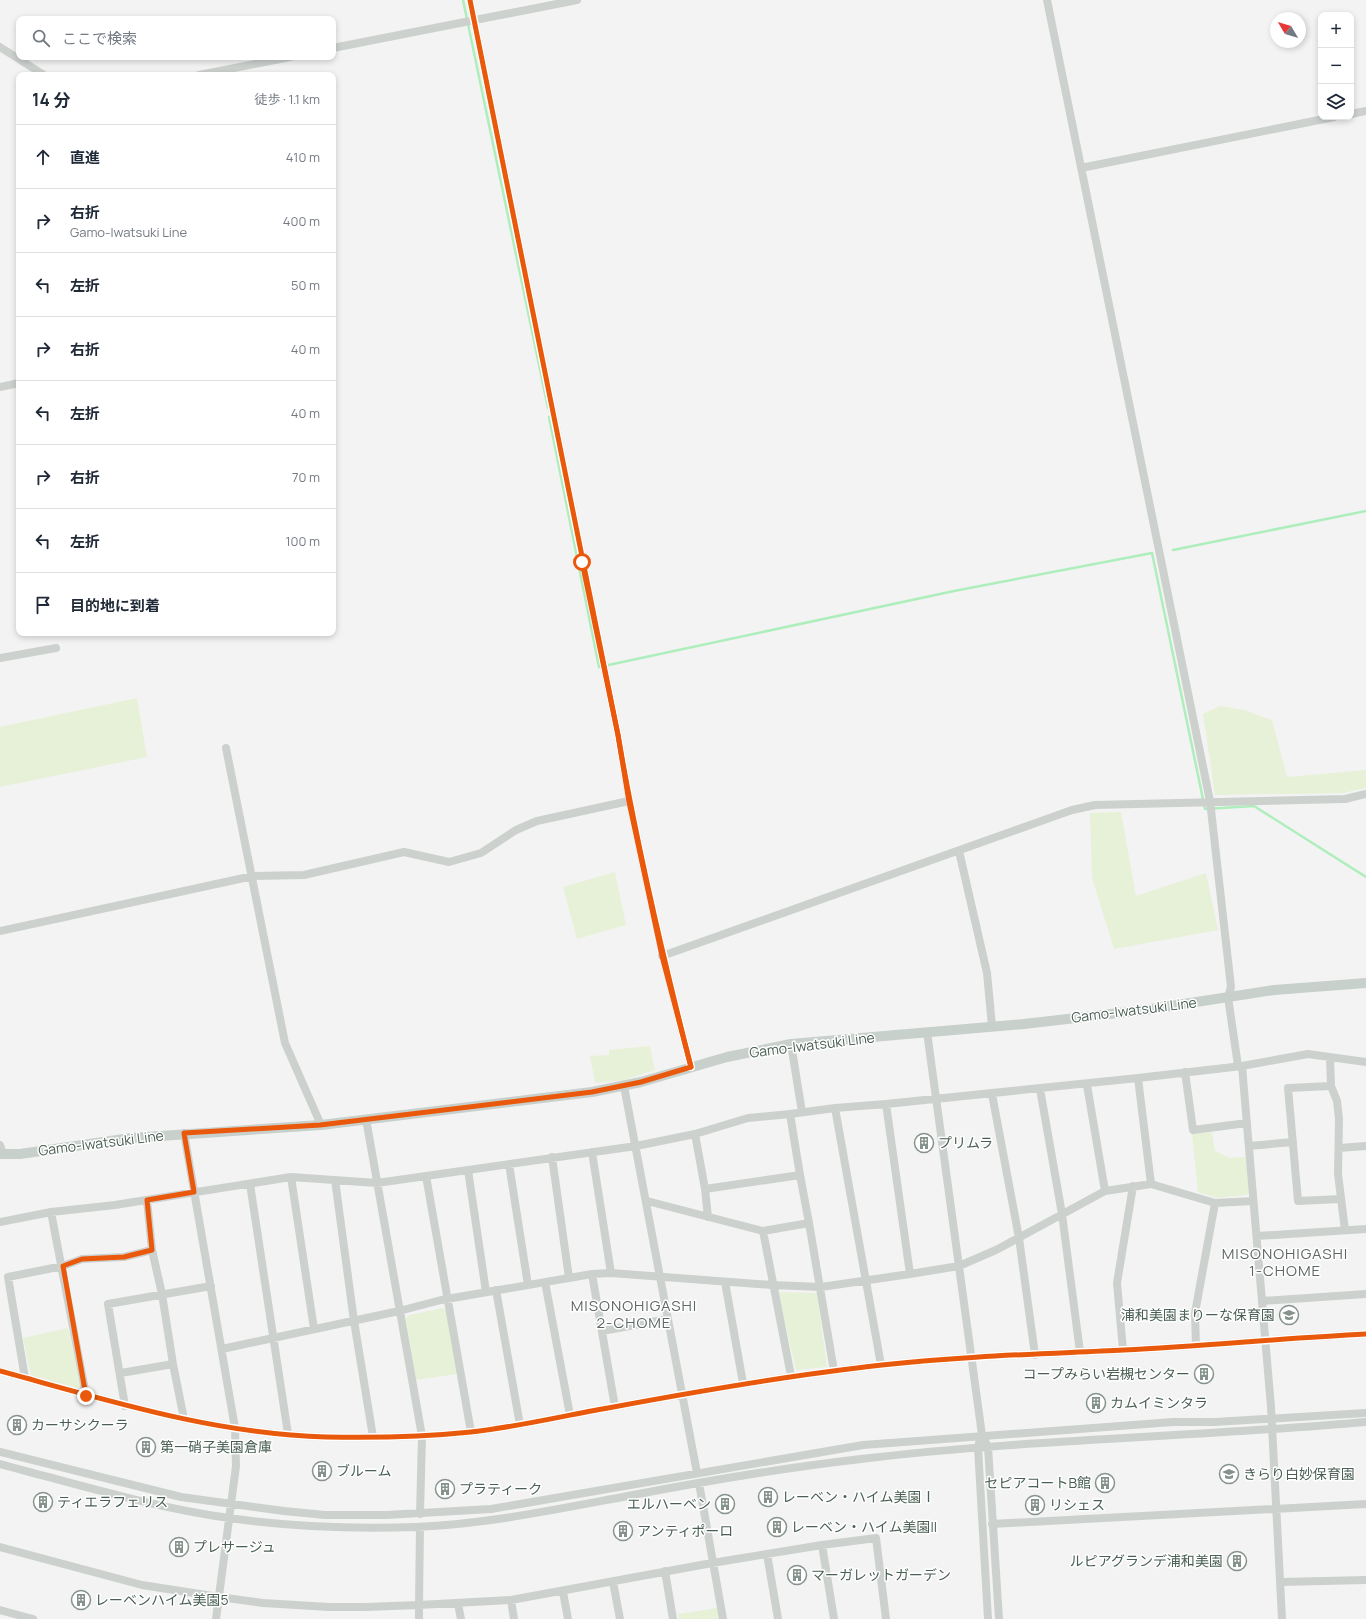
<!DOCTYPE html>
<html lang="ja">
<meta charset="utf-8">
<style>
:root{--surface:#fff;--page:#f2f2f3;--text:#1f2937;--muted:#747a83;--line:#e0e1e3}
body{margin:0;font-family:Manrope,"Noto Sans JP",sans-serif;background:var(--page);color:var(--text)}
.controls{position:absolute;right:12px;top:12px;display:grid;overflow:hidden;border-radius:8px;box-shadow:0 2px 6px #0003}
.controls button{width:36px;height:36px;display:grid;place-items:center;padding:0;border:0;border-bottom:1px solid var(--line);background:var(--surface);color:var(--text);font:20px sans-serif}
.compass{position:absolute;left:1270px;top:12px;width:36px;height:36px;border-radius:50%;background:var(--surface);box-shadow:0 2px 6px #0003;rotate:308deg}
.stop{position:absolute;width:12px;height:12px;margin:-9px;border:3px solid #ea580c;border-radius:50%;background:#fff}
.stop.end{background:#ea580c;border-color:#fff;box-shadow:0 1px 4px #0008}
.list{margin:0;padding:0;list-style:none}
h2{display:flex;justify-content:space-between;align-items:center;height:52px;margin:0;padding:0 16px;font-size:17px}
h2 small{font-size:13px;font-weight:400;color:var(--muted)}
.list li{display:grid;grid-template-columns:26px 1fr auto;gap:12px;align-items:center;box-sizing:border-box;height:64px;padding:0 16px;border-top:1px solid var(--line)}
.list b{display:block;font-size:15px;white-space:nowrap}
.list p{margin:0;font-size:13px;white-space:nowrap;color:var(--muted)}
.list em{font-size:13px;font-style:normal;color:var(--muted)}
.icon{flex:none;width:22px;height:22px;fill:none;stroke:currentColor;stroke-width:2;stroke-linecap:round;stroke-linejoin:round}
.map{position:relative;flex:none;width:1366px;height:1619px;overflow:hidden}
.search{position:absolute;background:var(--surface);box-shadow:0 2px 6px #0003;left:16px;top:16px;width:320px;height:44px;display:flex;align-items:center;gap:10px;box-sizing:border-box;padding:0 14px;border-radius:8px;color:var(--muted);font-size:15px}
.panel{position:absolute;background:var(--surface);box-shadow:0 2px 6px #0003;left:16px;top:72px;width:320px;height:564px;border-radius:8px}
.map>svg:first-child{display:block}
</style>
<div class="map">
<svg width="1366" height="1619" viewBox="0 0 1366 1619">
<rect width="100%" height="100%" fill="#f3f3f3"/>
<!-- green -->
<path fill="#e7f1d8" d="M137 698 147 757 0 787V727Z
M1220 706 1244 710 1272 720 1287 777 1366 770V788L1343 793 1215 795 1203 714Z
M1121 812 1136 896 1206 873 1218 930 1114 949 1092 878 1090 813Z
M615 872 626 925 577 939 563 887Z
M650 1046 655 1070 624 1080 595 1083 590 1056 609 1055V1050Z
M1212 1132 1215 1151 1230 1158 1246 1157 1249 1192 1247 1195 1217 1198 1198 1192 1192 1134Z
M778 1292 817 1293 827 1367 796 1370Z
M443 1308 446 1311 457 1374 416 1380 406 1318 409 1315Z
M68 1328 81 1386 79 1389 31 1376 23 1338Z
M717 1608 719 1619H679L678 1614Z"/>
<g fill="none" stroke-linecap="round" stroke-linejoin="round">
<!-- stream -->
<path stroke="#aeeebc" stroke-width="2.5" d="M463 0 548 408
M549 417 599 667 954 591 1152 553 1205 809 1254 806 1366 877
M1173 550 1366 511"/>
<!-- minor -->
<path stroke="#cdd1ce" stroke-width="8" d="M470 0 618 735C637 847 663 957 691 1067
M1047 0 1210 801 1231 987 1228 997 1238 1066
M0 47 44 75
M333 48 577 0
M199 75 290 57
M1351 114 1366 111
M1081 168 1334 117
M0 387 19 383
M0 658 56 648
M226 748 285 1043 321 1125
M959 851 987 973 992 1026
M0 931 253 876 304 875 404 852 449 862 481 853 516 830 537 821 629 801
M662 956 1072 810 1095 805 1345 799 1366 794
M927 1032 982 1435 988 1447 999 1619
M791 1044 802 1112
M1330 1057 1331 1086 1337 1101 1339 1119 1338 1174 1345 1230
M1242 1066 1271 1407 1282 1619
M1185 1072 1193 1130 1247 1123
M1138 1078 1242 1066 1308 1054 1366 1062
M1087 1085 1105 1191
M624 1086 697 1473
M1331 1086 1288 1088 1298 1201 1341 1199
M1040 1089 1062 1214 1080 1352
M992 1094 1019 1238 1035 1355
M886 1104 1138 1078 1151 1184
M835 1108 881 1365
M366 1119 422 1436 420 1514
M184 1133 235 1428 236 1466 216 1619
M695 1134 705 1189
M0 1145 3 1154
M1249 1146 1293 1142
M1339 1148 1366 1146
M592 1152 611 1273
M552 1157 569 1278
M509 1164 528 1285
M468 1170 486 1292
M800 1175 790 1114 835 1108 886 1104 910 1274 959 1266 996 1250 1105 1191 1151 1184 1215 1203 1253 1201
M426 1176 471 1432
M291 1177 314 1329
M335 1180 354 1321 373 1437
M250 1184 288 1434
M147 1200 152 1250 162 1294 173 1364 184 1419
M647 1201 763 1231
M51 1212 86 1395
M708 1217 705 1189 800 1175 809 1223 763 1231 791 1376
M0 1222 51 1212 115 1205 291 1177 377 1183 636 1146 695 1134 748 1118 790 1114
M809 1223 834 1371
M1257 1236 1366 1229
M592 1274 615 1407
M545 1282 570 1415
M725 1282 743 1383
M496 1290 520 1425
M1262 1301 1366 1294
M602 1331 668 1319
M1196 1346 1195 1313 1215 1203
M222 1349 399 1311 441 1300 592 1274 611 1273 772 1285 821 1287 910 1274
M1123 1350 1117 1283 1133 1186
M0 1371C107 1400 214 1434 326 1437 374 1438 423 1437 471 1432 517 1427 562 1416 608 1408 699 1391 790 1375 882 1365 962 1356 1043 1354 1124 1350 1205 1346 1285 1338 1366 1334
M121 1373 173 1364
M25 1378 8 1277 63 1266 82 1259 124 1257 152 1250
M125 1406 108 1304 211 1286
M979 1443 978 1448 988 1619
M0 1452 181 1497 284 1511 325 1515H386L491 1509 863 1445 1173 1422H1215L1366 1413
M0 1464C76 1484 151 1507 229 1518 291 1527 354 1529 416 1527 487 1524 558 1509 628 1496 705 1481 783 1468 861 1459 1029 1439 1198 1437 1366 1422
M699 1483 723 1619
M992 1524 1366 1504
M822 1545 834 1619
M0 1547 142 1585 219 1597 263 1603 329 1607H366L419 1605 420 1527
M767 1554 778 1619
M665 1571 673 1619
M613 1582 620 1619
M1281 1582 1366 1580
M563 1592 568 1619
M511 1600 514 1619
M458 1604 461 1619
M0 1610 33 1619
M419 1619V1605L511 1600 712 1563 822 1545 876 1538 886 1619"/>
<!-- major -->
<path stroke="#c8d0cc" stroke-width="10" d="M0 1154H20L131 1138 321 1125 592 1092 641 1082 727 1057 791 1044 1024 1024 1145 1010 1274 990 1366 983"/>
<defs>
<path id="cycleway" d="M470 0 618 735C637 847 663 957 691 1067
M0 1371C107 1400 214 1434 326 1437 374 1438 423 1437 471 1432 517 1427 562 1416 608 1408 699 1391 790 1375 882 1365 962 1356 1043 1354 1124 1350 1205 1346 1285 1338 1366 1334"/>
</defs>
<!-- cycleway casing -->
<use href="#cycleway" stroke="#fff" stroke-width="8"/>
<!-- cycleway -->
<use href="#cycleway" stroke="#e8590c" stroke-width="5"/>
</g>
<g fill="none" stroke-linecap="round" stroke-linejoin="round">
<!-- route -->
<path stroke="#ea580c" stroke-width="5" d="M86 1396 63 1266 82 1259 124 1257 152 1250 147 1200 194 1192 184 1133 320 1125 592 1092 641 1082 691 1067 662 956 629 802 618 735 582 562"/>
</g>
<!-- icons -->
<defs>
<symbol id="building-ring" viewBox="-11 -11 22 22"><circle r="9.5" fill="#fff" stroke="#85938c" stroke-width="1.5"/><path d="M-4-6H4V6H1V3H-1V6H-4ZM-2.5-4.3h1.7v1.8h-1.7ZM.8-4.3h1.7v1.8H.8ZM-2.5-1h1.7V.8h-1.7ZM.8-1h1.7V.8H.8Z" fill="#85938c"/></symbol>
<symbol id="school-ring" viewBox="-11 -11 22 22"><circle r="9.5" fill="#fff" stroke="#85938c" stroke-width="1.5"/><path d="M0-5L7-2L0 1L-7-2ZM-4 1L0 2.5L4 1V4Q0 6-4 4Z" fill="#85938c"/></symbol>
</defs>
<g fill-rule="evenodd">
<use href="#building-ring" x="913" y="1132" width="22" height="22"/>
<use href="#school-ring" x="1278" y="1304" width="22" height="22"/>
<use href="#building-ring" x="1193" y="1363" width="22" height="22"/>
<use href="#building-ring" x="1085" y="1392" width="22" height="22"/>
<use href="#building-ring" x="6" y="1414" width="22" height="22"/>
<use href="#building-ring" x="135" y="1436" width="22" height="22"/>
<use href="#building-ring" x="311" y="1460" width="22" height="22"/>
<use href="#school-ring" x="1218" y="1463" width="22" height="22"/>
<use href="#building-ring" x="1094" y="1472" width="22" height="22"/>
<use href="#building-ring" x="434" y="1478" width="22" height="22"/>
<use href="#building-ring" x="757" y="1486" width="22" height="22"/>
<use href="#building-ring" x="32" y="1491" width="22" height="22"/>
<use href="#building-ring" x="714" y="1493" width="22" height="22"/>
<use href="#building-ring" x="1024" y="1494" width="22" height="22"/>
<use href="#building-ring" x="766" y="1516" width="22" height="22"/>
<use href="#building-ring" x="612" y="1520" width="22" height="22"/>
<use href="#building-ring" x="168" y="1536" width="22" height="22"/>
<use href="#building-ring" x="1226" y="1550" width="22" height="22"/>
<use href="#building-ring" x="786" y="1564" width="22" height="22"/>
<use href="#building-ring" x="70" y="1589" width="22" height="22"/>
</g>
<g text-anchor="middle" stroke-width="3" stroke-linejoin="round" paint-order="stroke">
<!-- street labels -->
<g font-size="14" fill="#4a6054" stroke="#fff">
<text transform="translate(1134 1010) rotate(-7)" y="5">Gamo-Iwatsuki Line</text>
<text transform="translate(812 1045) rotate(-7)" y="5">Gamo-Iwatsuki Line</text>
<text transform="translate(101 1143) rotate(-7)" y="5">Gamo-Iwatsuki Line</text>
</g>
<!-- poi labels -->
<g font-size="14" fill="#4a6054" stroke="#fff" text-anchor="start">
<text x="938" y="1148">プリムラ</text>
<text x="1275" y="1320" text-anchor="end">浦和美園まりーな保育園</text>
<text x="1190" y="1379" text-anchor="end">コープみらい岩槻センター</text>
<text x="1110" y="1408">カムイミンタラ</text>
<text x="31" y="1430">カーサシクーラ</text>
<text x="160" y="1452">第一硝子美園倉庫</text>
<text x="336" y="1476">ブルーム</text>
<text x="1243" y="1479">きらり白妙保育園</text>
<text x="1091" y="1488" text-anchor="end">セピアコートB館</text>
<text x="459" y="1494">プラティーク</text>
<text x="782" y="1502">レーベン・ハイム美園Ⅰ</text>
<text x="57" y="1507">ティエラフェリス</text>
<text x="711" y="1509" text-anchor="end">エルハーベン</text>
<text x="1049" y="1510">リシェス</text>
<text x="791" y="1532">レーベン・ハイム美園II</text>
<text x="637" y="1536">アンティポーロ</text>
<text x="193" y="1552">プレサージュ</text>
<text x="1223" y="1566" text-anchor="end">ルピアグランデ浦和美園</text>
<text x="811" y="1580">マーガレットガーデン</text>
<text x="95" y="1605">レーベンハイム美園5</text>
</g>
<!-- neighbourhood labels -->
<g font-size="15" letter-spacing="1" fill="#5e6763" stroke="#fff">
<text x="1285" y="1259">MISONOHIGASHI<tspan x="1285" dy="17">1-CHOME</tspan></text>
<text x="634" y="1311">MISONOHIGASHI<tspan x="634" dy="17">2-CHOME</tspan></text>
</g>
</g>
</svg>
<div class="controls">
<button>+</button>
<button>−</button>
<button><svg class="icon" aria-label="layers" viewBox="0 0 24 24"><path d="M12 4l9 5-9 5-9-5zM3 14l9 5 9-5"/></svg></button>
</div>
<svg class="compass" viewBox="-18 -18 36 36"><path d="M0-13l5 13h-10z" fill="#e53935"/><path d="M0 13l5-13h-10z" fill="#747a83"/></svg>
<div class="stop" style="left:582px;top:562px"></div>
<div class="stop end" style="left:86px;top:1396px"></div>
<div class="search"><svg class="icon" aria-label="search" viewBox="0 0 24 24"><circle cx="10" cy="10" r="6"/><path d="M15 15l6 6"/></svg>ここで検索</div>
<section class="panel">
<h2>14 分<small>徒歩 · 1.1 km</small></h2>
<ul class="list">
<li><svg class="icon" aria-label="ahead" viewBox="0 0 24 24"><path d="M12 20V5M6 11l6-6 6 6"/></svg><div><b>直進</b></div><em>410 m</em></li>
<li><svg class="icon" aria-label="right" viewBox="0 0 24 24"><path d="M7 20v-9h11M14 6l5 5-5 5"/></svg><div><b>右折</b><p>Gamo-Iwatsuki Line</p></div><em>400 m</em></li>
<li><svg class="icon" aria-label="left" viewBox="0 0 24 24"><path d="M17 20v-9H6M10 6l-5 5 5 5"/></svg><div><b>左折</b></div><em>50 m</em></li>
<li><svg class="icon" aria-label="right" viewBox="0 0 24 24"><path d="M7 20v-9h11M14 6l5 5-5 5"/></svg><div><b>右折</b></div><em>40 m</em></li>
<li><svg class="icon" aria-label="left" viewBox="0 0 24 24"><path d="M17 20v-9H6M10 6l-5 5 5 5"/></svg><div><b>左折</b></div><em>40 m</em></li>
<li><svg class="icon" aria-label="right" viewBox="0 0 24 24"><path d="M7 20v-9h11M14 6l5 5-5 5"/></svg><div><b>右折</b></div><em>70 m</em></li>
<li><svg class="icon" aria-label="left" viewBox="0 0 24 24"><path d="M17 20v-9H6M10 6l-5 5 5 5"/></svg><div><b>左折</b></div><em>100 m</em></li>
<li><svg class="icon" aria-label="arrive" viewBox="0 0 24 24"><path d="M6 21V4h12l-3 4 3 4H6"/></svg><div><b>目的地に到着</b></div></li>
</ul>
</section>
</div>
